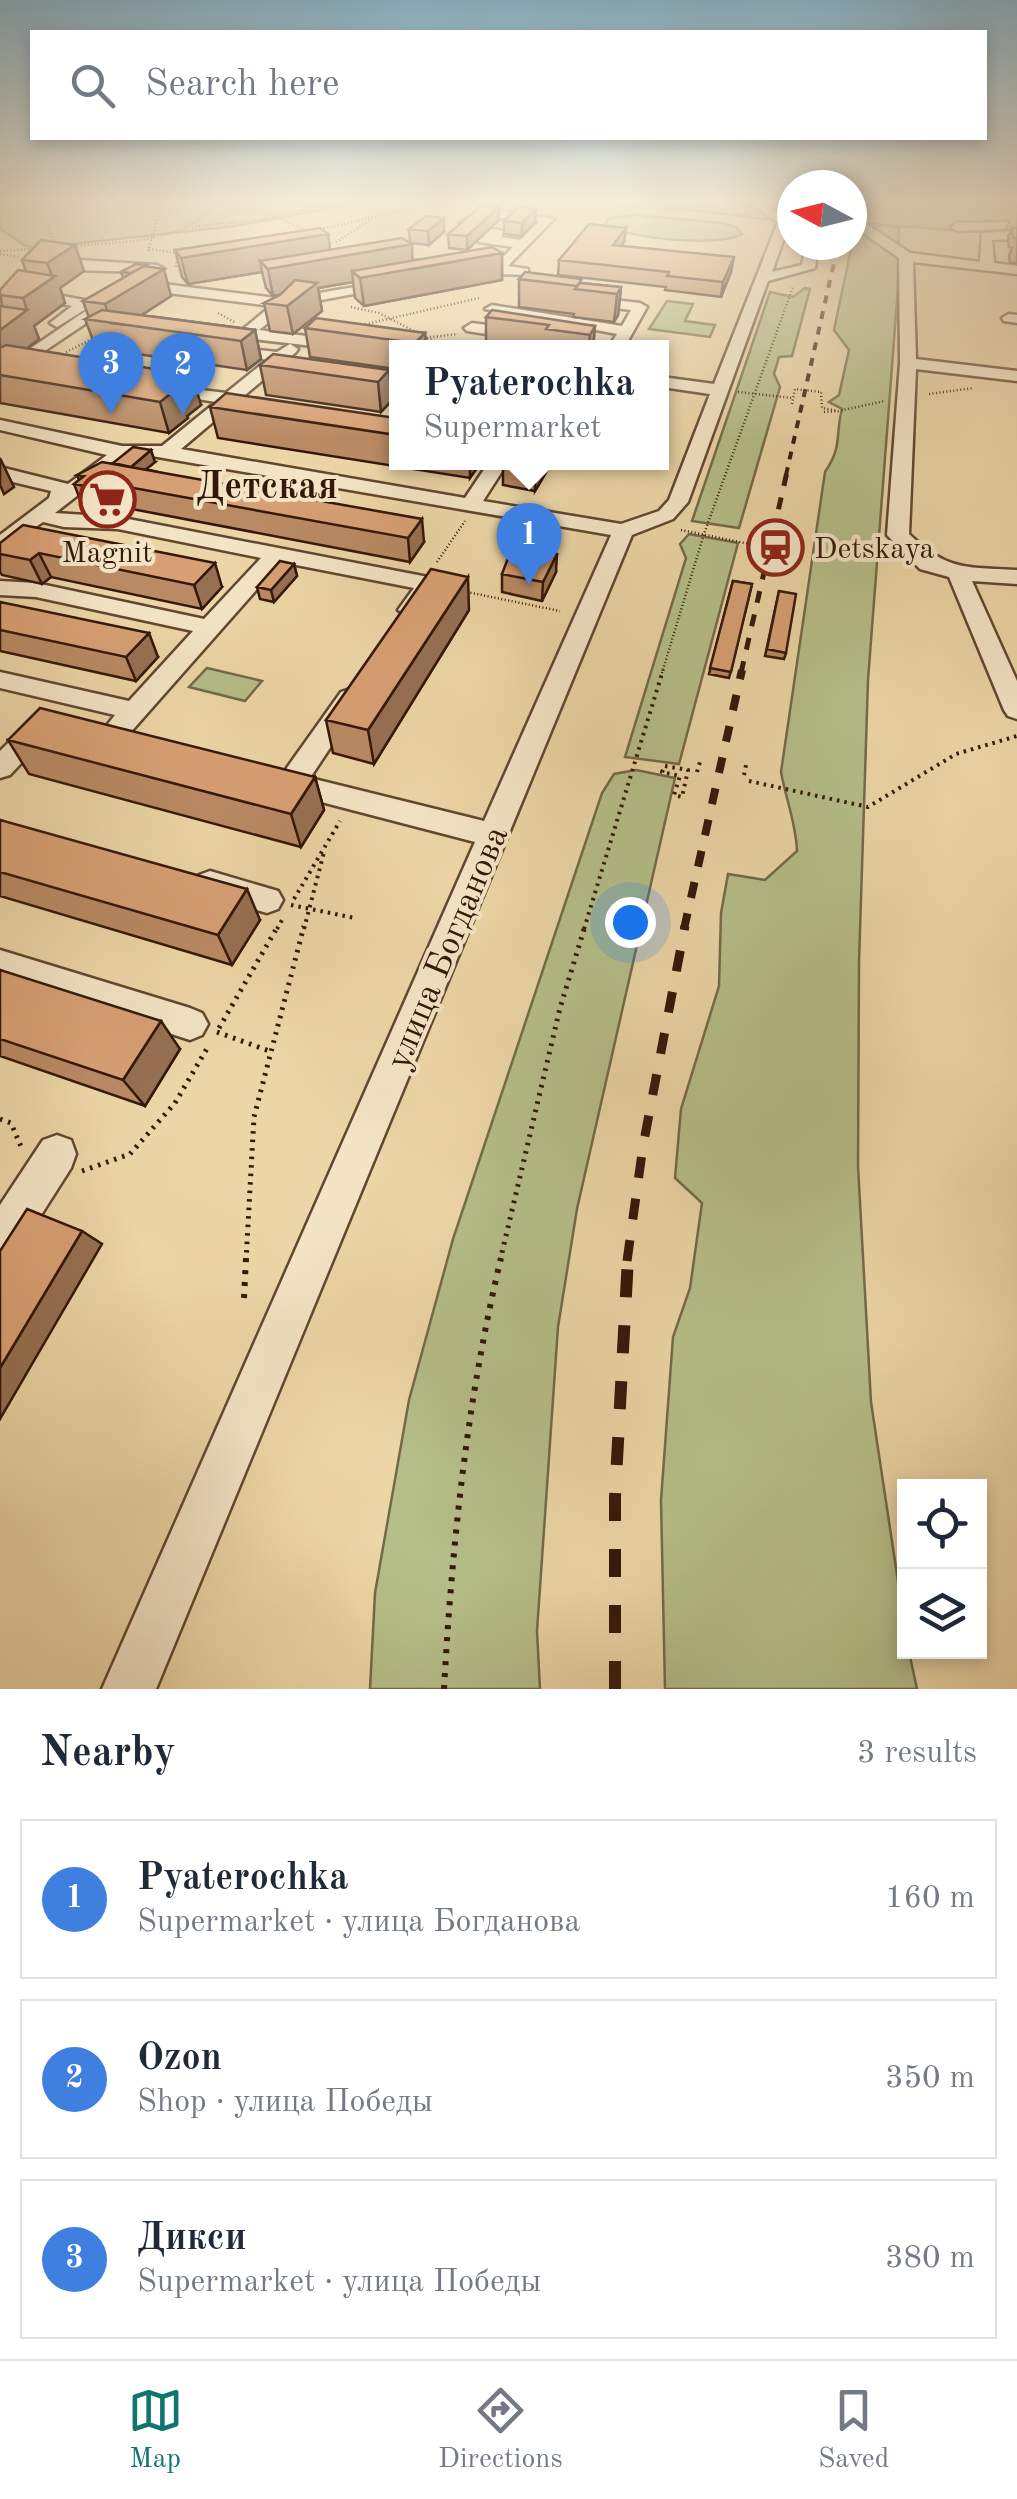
<!DOCTYPE html>
<meta charset="utf-8">
<style>
:root{--surface:#fff;--page:#f6f6f7;--text:#1f2937;--muted:#747a83;--line:#e0e1e3;--accent:#0f766e}
body{margin:0;font-family:"Old Standard TT",serif;background:var(--page);color:var(--text)}
.controls{position:absolute;right:30px;bottom:30px;display:grid;overflow:hidden;border-radius:0px;box-shadow:0 5px 15px #0003}
.controls button{width:90px;height:90px;display:grid;place-items:center;padding:0;border:0;border-bottom:2px solid var(--line);background:var(--surface);color:var(--text);font:50px sans-serif}
.compass{position:absolute;left:777px;top:170px;width:90px;height:90px;border-radius:50%;background:var(--surface);box-shadow:0 5px 15px #0003;rotate:277deg}
.you{position:absolute;left:630px;top:922px;width:35px;height:35px;margin:-25px;border:8px solid #fff;border-radius:50%;background:#1a73e8;box-shadow:0 0 0 15px #1a73e833}
.badge{display:grid;place-items:center;width:65px;height:65px;border-radius:50%;background:var(--accent);color:#fff;font-size:32px;font-weight:700}
.pin{position:absolute;translate:-50% -82px;filter:drop-shadow(0 2px 5px #0008)}
.pin::after{content:'';position:absolute;top:52px;width:35px;height:30px;background:inherit;clip-path:polygon(0 0,100% 0,50% 100%)}
.popup{position:absolute;left:389px;top:340px;width:280px;height:130px;box-sizing:border-box;display:grid;place-content:center;border-radius:0px;background:var(--surface);filter:drop-shadow(0 2px 8px #0005);font-size:32px;white-space:nowrap;color:var(--muted)}
.popup b{font-size:38px;color:var(--text)}
.popup::after{content:'';position:absolute;left:50%;top:100%;margin-left:-20px;border:20px solid transparent;border-top-color:var(--surface)}
.list{margin:0;padding:0;list-style:none}
h2{display:flex;justify-content:space-between;align-items:center;height:130px;margin:0;padding:0 40px;font-size:42px}
h2 small{font-size:32px;font-weight:400;color:var(--muted)}
.list li{display:grid;grid-template-columns:65px 1fr auto;gap:30px;align-items:center;box-sizing:border-box;height:160px;margin:0 20px 20px;padding:0 20px;border:2px solid var(--line);border-radius:0px}
.list b{display:block;font-size:38px;white-space:nowrap}
.list p{margin:0;font-size:32px;white-space:nowrap;color:var(--muted)}
.list em{font-size:32px;font-style:normal;color:var(--muted)}
.icon{flex:none;width:55px;height:55px;fill:none;stroke:currentColor;stroke-width:2;stroke-linecap:round;stroke-linejoin:round}
.map{position:relative;flex:none;width:1017px;height:1689px;overflow:hidden}
.search{position:absolute;background:var(--surface);box-shadow:0 5px 15px #0003;left:30px;right:30px;top:30px;height:110px;display:flex;align-items:center;gap:25px;box-sizing:border-box;padding:0 35px;border-radius:0px;color:var(--muted);font-size:38px}
.sheet{height:670px;background:var(--surface)}
nav{display:flex;justify-content:space-around;align-items:center;box-sizing:border-box;height:140px;border-top:2px solid var(--line);background:var(--surface);font-size:28px;color:var(--muted)}
nav a{display:grid;justify-items:center;gap:5px}
nav .on{color:var(--accent)}
.map>svg:first-child{display:block}
</style>
<div class="map">
<svg width="1017" height="1689" viewBox="0 0 1017 1689">
<rect width="100%" height="100%" fill="#ecd5a6"/>
<filter id="stains"><feTurbulence type="fractalNoise" baseFrequency=".002" numOctaves="4"/><feColorMatrix values="0 0 0 0 .2 0 0 0 0 .09 0 0 0 0 .02 0 0 0 .5 -.17"/></filter>
<radialGradient id="worn" r=".72"><stop offset=".6" stop-color="#630" stop-opacity="0"/><stop offset="1" stop-color="#630" stop-opacity=".3"/></radialGradient>
<!-- green -->
<path fill="#b5be89" stroke="#746a49" stroke-width="2.5" d="M0 203H358L235 226 36 248 26 246 0 229V210L4 207Z
M672 203 792 206V223L778 217 764 219 669 207Z
M862 203H1017V235L885 225 899 228 898 288 868 680 859 962 858 1166 871 1402 904 1621V1652H909L917 1689H665L661 1500 673 1337 690 1288 702 1203 675 1178 681 1109 719 986 721 913 728 874 765 880 797 851C796 823 786 800 781 772L825 472C843 446 835 434 842 409L829 402 839 395 849 350 834 330 855 230 852 223 863 227 885 225 859 223Z
M636 215 723 223 736 227 742 234C719 248 627 238 605 225L609 218Z
M805 288 810 289 792 356 779 357 774 374 780 387 739 528 692 521 770 292 793 297Z
M667 301 693 304 685 321 715 325 710 337 649 329Z
M689 534 738 543 679 764 625 757 686 558 680 544Z
M207 668 262 681 245 701 189 687Z
M636 770 675 778 577 1209 558 1327 537 1631 540 1689H370L375 1593 409 1400 453 1239 602 793 614 774Z"/>
<g fill="none" stroke-linecap="round" stroke-linejoin="round">
<defs>
<path id="minor" d="M749 203H763L790 221 772 272 802 265 806 245H818L815 268 768 281 688 502 673 519 632 535 156 1689H102L475 842 279 791 269 788 265 781 269 774 284 772 341 692 350 689 363 698 310 778 484 821 611 535 146 455 127 457 55 513 118 517 428 577 439 584 418 615 410 617 398 610 414 588 281 562 129 734 143 737 147 744 143 751 133 754 100 745 97 738 115 715 0 688V672L129 701 193 631 36 597 0 595V581L36 583 204 619 261 558 118 529 64 527 43 522 0 551V535L49 498 51 491 0 479V467L68 484 107 455 0 430V420L122 446H162L216 402 153 392V384L226 393 267 360 213 351V345L277 352 290 344 298 349 296 352 181 449 465 498 489 462H508L483 501 621 524 659 511 669 500 710 394 662 387V377L714 384 778 222Z
M852 203H864L862 221 910 253 980 262 982 233 1017 231V239L992 240 994 263 1017 266V274L913 262 916 359 1017 371V381L916 369 909 534C948 571 964 567 1017 570V584L972 581 1017 681V719L1008 716 1004 710 949 577 920 569 887 535 900 363 899 258 852 225Z
M485 208 554 219 508 266 528 269V275L465 273 458 269 481 263 495 265 513 247 479 242V236L491 229 504 231 501 237 520 240 539 222 487 216 469 226 459 223Z
M1008 222 1004 229 957 231 951 227 957 223Z
M64 259 157 265 164 269 147 282 284 299 396 280 398 283 391 287 289 306 259 330 401 348H396V356L253 339 242 330 271 306 137 289 0 381V369L143 272 41 269 26 289 89 301V307L57 327 50 323 72 306 21 296 0 318V304L32 262Z
M580 296 640 303 647 307 624 348H608L617 334 485 309 492 305 622 326 631 310 575 303V297Z
M1009 314 1017 315V323L1004 321 1002 318Z
M472 323 524 330 532 335 524 340 467 331 464 328Z
M44 714 53 717 57 723 53 729 10 775 0 778V751L35 717Z
M210 871 278 891 283 900 278 909 267 913 199 893 194 884 199 875Z
M0 950 190 1008 202 1013 208 1024 202 1035 190 1040 0 978Z
M57 1135 71 1140 76 1154 71 1168 15 1256 0 1262V1205L43 1140Z"/>
</defs>
<!-- minor casing -->
<use href="#minor" stroke="#614630" stroke-width="5"/>
<!-- path-far3 -->
<path stroke="#331709" stroke-width="2.5" stroke-dasharray="1 2.5" stroke-linecap="butt" d="M230 203 283 219 306 231
M577 203 745 215
M281 215 278 206 285 203
M192 227 256 220 335 203
M317 230 435 203
M336 242 370 220
M54 244 48 228 54 218 53 208 62 203
M74 246C123 241 183 244 217 203
M149 249 178 253 176 267
M0 251 32 249
M148 251 162 203
M0 254 21 257
M351 307 379 313 416 332
M218 313 236 323
M362 325 479 298
M424 337 451 348
M423 338 458 334
M66 352 93 339
M738 392 793 398
M929 394 974 388
M792 404 795 389 821 392 822 408 838 411 885 401
M824 412 838 411
M681 530 754 545
M437 562 465 521
M467 592 560 611
M662 673 704 534 793 287"/>
<!-- path-far2 -->
<path stroke="#331709" stroke-width="4" stroke-dasharray="2.5 5" stroke-linecap="butt" d="M665 766 688 770 682 797 674 795 680 776 662 772Z
M697 772 700 762
M744 775 746 765
M749 781 868 807 956 754 1017 736
M294 899 340 821
M291 905 355 918
M277 929 282 920
M304 929 324 852
M584 929 663 670"/>
<!-- path-far1 -->
<path stroke="#331709" stroke-width="5" stroke-dasharray="2.5 6" stroke-linecap="butt" d="M219 1028 278 926
M217 1032 272 1052
M0 1119 11 1123 22 1149
M82 1171 130 1154 175 1103 209 1045
M246 1261 254 1117 304 926
M500 1261 560 1008 585 926"/>
<!-- path -->
<path stroke="#331709" stroke-width="6" stroke-dasharray="4 8" stroke-linecap="butt" d="M244 1298 246 1258
M444 1689C452 1545 467 1399 501 1258"/>
<!-- minor -->
<use href="#minor" fill="#f3e4c5" fill-rule="evenodd"/>
<!-- rail-far4 -->
<path stroke="#331709" stroke-width="4" stroke-dasharray="8 8" stroke-linecap="butt" d="M786 475 838 245"/>
<!-- rail-far3 -->
<path stroke="#331709" stroke-width="5" stroke-dasharray="12 12" stroke-linecap="butt" d="M741 673 787 472"/>
<!-- rail-far2 -->
<path stroke="#331709" stroke-width="8" stroke-dasharray="16 16" stroke-linecap="butt" d="M684 929 742 670"/>
<!-- rail-far1 -->
<path stroke="#331709" stroke-width="9" stroke-dasharray="21 21" stroke-linecap="butt" d="M627 1261 643 1146 685 926"/>
<!-- rail -->
<path stroke="#331709" stroke-width="12" stroke-dasharray="28 28" stroke-linecap="butt" d="M615 1689V1497L628 1258"/>
</g>
<!-- wall -->
<path fill="#b98a64" stroke="#331709" stroke-width="2.5" d="M499 220 467 250 449 248 448 234Z
M504 221 535 222 522 236 504 234Z
M1012 228H1017V263H1010L1009 256 1012 248 1009 247 1008 237Z
M409 229 444 232 429 245 410 243Z
M328 234 330 250 413 260 502 253V280L364 306 355 298 353 282 318 288 322 311 293 334 270 331 264 303 280 295 273 296 266 288 262 272 188 284 182 277 175 250Z
M41 240 84 271 60 288 65 303 34 326 39 339 26 348 201 405 187 416 188 418 169 433 0 403V306H2L0 290 26 272 22 260Z
M624 242 621 246 731 272 721 297 665 290 666 287 558 275 559 260Z
M146 265 171 296 142 315 255 330 261 359 247 370 96 348 85 319 89 318 83 301 125 277H123L121 272Z
M519 279 582 283 621 287 618 315 614 322 573 317 574 314 519 307Z
M486 317 595 326 593 348 486 346Z
M305 328 425 333 426 348H396V369L310 357Z
M260 365 389 370 392 400 381 412 266 395Z
M210 407 396 418V462H481L470 478 218 438Z
M155 462 146 469 424 542 410 562 132 509 124 515 83 507 74 484 79 480 77 475 113 463Z
M503 462H552L535 491 503 485Z
M0 543 222 587 202 609 51 577 42 584 2 575 0 572Z
M294 564 297 576 274 602 260 599 257 587Z
M556 572 542 601 502 592V574Z
M733 581 752 584 729 678 709 674Z
M779 591 786 653 784 659 765 656Z
M0 602 158 657 136 681 0 651Z
M469 610 374 764 333 753 326 720Z
M8 740 315 777 324 810 301 847 29 774Z
M0 820 260 920 232 965 0 896Z
M0 970 180 1049 145 1106 0 1056Z"/>
<!-- shaded-wall -->
<path fill="#967051" stroke="#331709" stroke-width="2.5" d="M499 207V220L467 250V236Z
M536 209 535 222 522 236V223Z
M444 218V232L429 245 428 231Z
M626 228 624 242 612 259 613 245Z
M328 234 331 258 412 244 413 269 502 253V280L364 306 360 278 352 271 353 282 318 288 322 311 293 334 287 306 309 289 273 296 268 269 260 261 262 272 188 284 181 258Z
M75 245 84 271 60 288 65 303 34 326 39 339 5 365 0 354V330L27 310 23 298 53 278 47 263Z
M734 257 731 272 721 297 723 282Z
M164 269 171 296 126 325 111 323 105 304Z
M621 287 618 315 614 322 617 294Z
M595 326 593 348H589L590 335Z
M255 330 261 359 247 370 241 341Z
M425 333 426 348H416L415 343Z
M389 370 392 400 381 412 378 382Z
M192 375 201 405 187 416 188 418 169 433 160 402Z
M151 450 155 462 132 481 128 470Z
M0 458 14 487 4 494 0 485Z
M470 462H481L470 478Z
M535 462H552L535 491Z
M123 486 132 509 124 515 116 492Z
M422 519 424 542 410 562 408 538Z
M39 553 51 577 42 584 30 560Z
M557 554 556 572 542 601 543 582Z
M215 563 222 587 202 609 194 585Z
M294 564 297 576 274 602 271 590Z
M468 577 469 610 374 764 368 730Z
M149 633 158 657 136 681 126 657Z
M315 777 324 810 301 847 291 814Z
M247 889 260 920 232 965 218 935Z
M161 1021 180 1049 145 1106 123 1080Z
M82 1231 102 1244 0 1419V1368Z"/>
<!-- building -->
<path fill="#d7a074" stroke="#331709" stroke-width="2.5" d="M482 205 499 207 467 236 448 234Z
M518 207 536 209 522 223 504 221Z
M426 216 444 218 428 231 409 229Z
M589 224 626 228 613 245 734 257 723 282 667 276 669 272 559 260Z
M320 228 328 234 181 258 175 250Z
M1012 228H1017V238H1013Z
M402 238 412 244 268 269 260 261Z
M41 240 75 245 47 263 22 260Z
M492 247 502 253 360 278 352 271Z
M136 264 146 265 131 273 121 272Z
M144 266 164 269 105 304 83 301Z
M18 270 55 276 23 298 0 295V290Z
M525 272 582 279 577 286 519 279Z
M295 280 317 283 287 306 264 303 280 295Z
M580 283 621 287 617 294 575 289Z
M0 306 27 310 0 330Z
M102 310 255 330 241 341 85 319Z
M492 310 595 326 590 335 546 329 549 325 486 317Z
M316 318 425 333 415 343 305 328Z
M6 345 192 375 176 387H179L160 402 0 375V348Z
M273 354 389 370 378 382 260 365Z
M226 393 396 418V435L210 407Z
M133 447 151 450 131 467 113 463Z
M102 462 422 519 408 538 123 486 116 492 74 484 84 476 77 475Z
M23 525 215 563 194 585 39 553 30 560 0 554V543Z
M523 545 557 554 543 582 502 574 508 558Z
M280 561 294 564 271 590 257 587Z
M431 569 468 577 368 730 326 720Z
M733 581 752 584 731 672 710 668Z
M779 591 796 594 786 653 767 649Z
M0 602 149 633 126 657 0 630Z
M40 708 315 777 291 814 8 740Z
M0 820 247 889 218 935 0 872Z
M0 970 161 1021 123 1080 0 1039Z
M27 1209 82 1231 0 1368V1251Z"/>
<!-- sky -->
<linearGradient id="sky" x2="0" y2="1"><stop stop-color="#88b6ce"/><stop offset="0.46" stop-color="#f6ecd7"/><stop offset="1" stop-color="#f6ecd7" stop-opacity="0"/></linearGradient>
<rect width="1017" height="439" fill="url(#sky)"/>
<!-- icons -->
<defs>
<symbol id="supermarket-ring" viewBox="-11 -11 22 22"><circle r="9.5" fill="#f3e4c5" stroke="#8f2418" stroke-width="1.5"/><path d="M-6-5.5h2.5l.6 2H6L4.5 2H-2.5L-4.4-4H-6ZM-1.5 3.2a1.3 1.3 0 1 0 .1 0ZM3 3.2a1.3 1.3 0 1 0 .1 0Z" fill="#8f2418"/></symbol>
<symbol id="station-ring" viewBox="-11 -11 22 22"><circle r="9.5" fill="#f3e4c5" stroke="#8f2418" stroke-width="1.5"/><path d="M-3-6H3Q5-6 5-4V2Q5 4 3 4L4.5 6H3L1.5 4h-3L-3 6H-4.5L-3 4Q-5 4-5 2V-4Q-5-6-3-6ZM-3.5-4v3h7v-3ZM-3.5 1v1.5H-2V1ZM2 1v1.5H3.5V1Z" fill="#8f2418"/></symbol>
</defs>
<g fill-rule="evenodd">
<use href="#supermarket-ring" x="76" y="468" width="63" height="63"/>
<use href="#station-ring" x="744" y="516" width="63" height="63"/>
</g>
<g text-anchor="middle" stroke-width="8" stroke-linejoin="round" paint-order="stroke">
<!-- far-poi labels -->
<g font-size="30" fill="#331709" stroke="#f3e4c5" text-anchor="start">
<text x="814" y="558">Detskaya</text>
<text x="107" y="562" text-anchor="middle">Magnit</text>
</g>
<!-- street labels -->
<g font-size="35" fill="#331709" stroke="#f3e4c5">
<text transform="translate(446 947) rotate(-67)" y="12">улица Богданова</text>
</g>
<!-- far-district labels -->
<g font-size="38" font-weight="bold" fill="#331709" stroke="#f3e4c5">
<text x="267" y="498">Детская</text>
</g>
</g>
<rect width="100%" height="100%" filter="url(#stains)"/>
<rect width="100%" height="100%" fill="url(#worn)"/>
</svg>
<div class="controls">
<button><svg class="icon" aria-label="locate" viewBox="0 0 24 24"><circle cx="12" cy="12" r="6"/><path d="M12 2v4M12 18v4M2 12h4M18 12h4"/></svg></button>
<button><svg class="icon" aria-label="layers" viewBox="0 0 24 24"><path d="M12 4l9 5-9 5-9-5zM3 14l9 5 9-5"/></svg></button>
</div>
<svg class="compass" viewBox="-18 -18 36 36"><path d="M0-13l5 13h-10z" fill="#e53935"/><path d="M0 13l5-13h-10z" fill="#747a83"/></svg>
<div class="you"></div>
<div class="pin badge" style="left:529px;top:585px;background:#3f7fe0">1</div>
<div class="popup"><b>Pyaterochka</b>Supermarket</div>
<div class="pin badge" style="left:183px;top:415px;background:#3f7fe0">2</div>
<div class="pin badge" style="left:111px;top:414px;background:#3f7fe0">3</div>
<div class="search"><svg class="icon" aria-label="search" viewBox="0 0 24 24"><circle cx="10" cy="10" r="6"/><path d="M15 15l6 6"/></svg>Search here</div>
</div>
<section class="sheet">
<h2>Nearby<small>3 results</small></h2>
<ul class="list">
<li><span class="badge" style="background:#3f7fe0">1</span><div><b>Pyaterochka</b><p>Supermarket · улица Богданова</p></div><em>160 m</em></li>
<li><span class="badge" style="background:#3f7fe0">2</span><div><b>Ozon</b><p>Shop · улица Победы</p></div><em>350 m</em></li>
<li><span class="badge" style="background:#3f7fe0">3</span><div><b>Дикси</b><p>Supermarket · улица Победы</p></div><em>380 m</em></li>
</ul>
</section>
<nav>
<a class="on"><svg class="icon" aria-label="map" viewBox="0 0 24 24"><path d="M3 6l6-2 6 2 6-2v14l-6 2-6-2-6 2zM9 4v14M15 6v14"/></svg>Map</a>
<a><svg class="icon" aria-label="directions" viewBox="0 0 24 24"><path d="M12 3l9 9-9 9-9-9zM9 14v-3h6M13 9l2 2-2 2"/></svg>Directions</a>
<a><svg class="icon" aria-label="saved" viewBox="0 0 24 24"><path d="M7 4h10v16l-5-4-5 4z"/></svg>Saved</a>
</nav>
